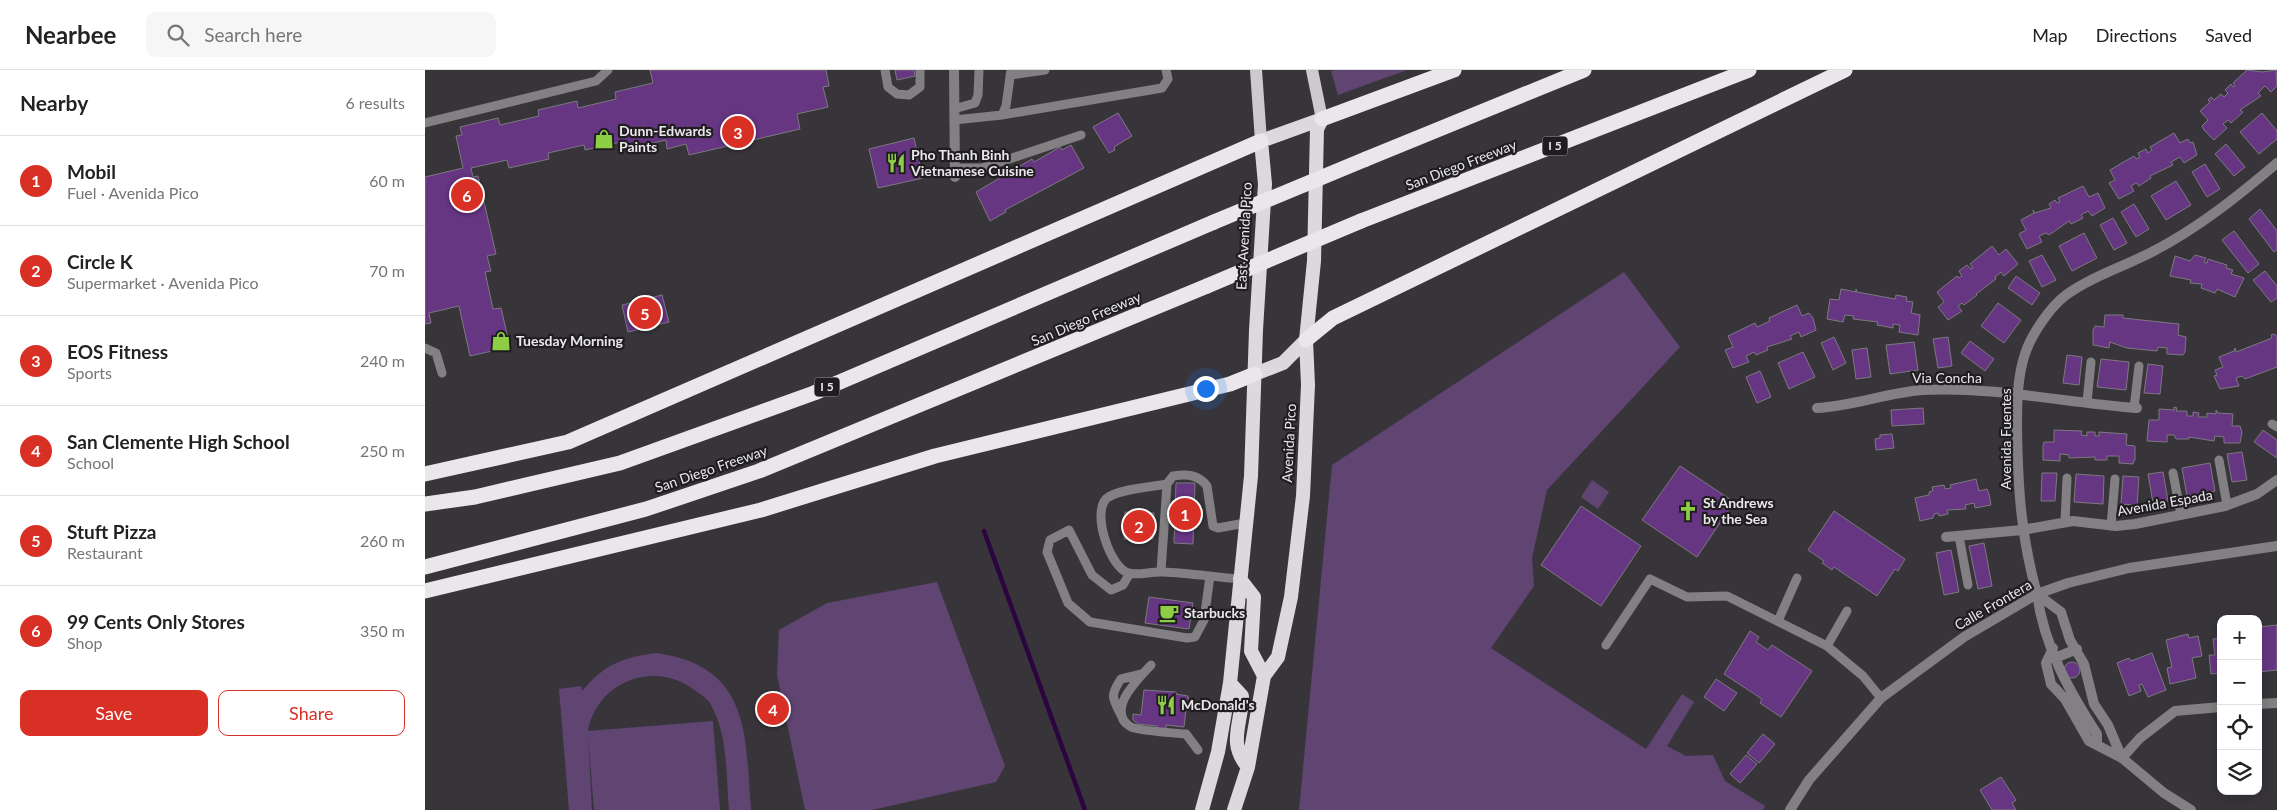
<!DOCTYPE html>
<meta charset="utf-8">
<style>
:root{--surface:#fff;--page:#f6f6f6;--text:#222;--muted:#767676;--line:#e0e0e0;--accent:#d93025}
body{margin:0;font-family:Lato,sans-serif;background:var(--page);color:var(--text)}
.controls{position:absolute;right:15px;bottom:15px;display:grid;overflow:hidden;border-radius:10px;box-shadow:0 2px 12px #0003}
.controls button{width:45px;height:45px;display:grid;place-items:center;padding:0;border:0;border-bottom:1px solid var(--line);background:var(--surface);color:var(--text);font:25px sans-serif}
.you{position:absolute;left:780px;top:318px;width:18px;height:18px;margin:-12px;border:4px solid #fff;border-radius:50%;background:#1a73e8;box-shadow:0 0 0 8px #1a73e833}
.badge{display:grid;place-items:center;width:32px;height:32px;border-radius:50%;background:var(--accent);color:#fff;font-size:16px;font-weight:700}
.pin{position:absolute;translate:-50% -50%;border:2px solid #fff;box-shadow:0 1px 5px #0006}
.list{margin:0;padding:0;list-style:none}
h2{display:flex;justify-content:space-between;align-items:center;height:65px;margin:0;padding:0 20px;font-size:21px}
h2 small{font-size:16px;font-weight:400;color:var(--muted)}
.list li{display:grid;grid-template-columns:32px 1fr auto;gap:15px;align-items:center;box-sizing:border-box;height:90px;padding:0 20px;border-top:1px solid var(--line)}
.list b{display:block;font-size:19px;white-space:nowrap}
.list p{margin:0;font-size:16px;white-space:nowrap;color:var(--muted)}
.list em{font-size:16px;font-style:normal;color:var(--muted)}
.actions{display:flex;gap:10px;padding:15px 20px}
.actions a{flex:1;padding:11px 0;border:1px solid var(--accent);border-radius:10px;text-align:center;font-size:18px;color:var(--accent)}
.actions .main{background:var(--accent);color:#fff}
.icon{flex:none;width:28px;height:28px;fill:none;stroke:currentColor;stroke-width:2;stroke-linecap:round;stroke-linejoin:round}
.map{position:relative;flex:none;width:1852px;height:740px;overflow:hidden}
header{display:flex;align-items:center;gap:30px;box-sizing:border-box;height:70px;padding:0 25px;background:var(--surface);border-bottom:1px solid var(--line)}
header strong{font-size:24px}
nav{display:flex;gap:28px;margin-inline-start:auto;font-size:18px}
.search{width:350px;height:45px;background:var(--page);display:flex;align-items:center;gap:12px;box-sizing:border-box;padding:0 18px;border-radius:10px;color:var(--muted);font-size:19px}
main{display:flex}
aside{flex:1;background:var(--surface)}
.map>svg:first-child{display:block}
</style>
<header>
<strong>Nearbee</strong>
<div class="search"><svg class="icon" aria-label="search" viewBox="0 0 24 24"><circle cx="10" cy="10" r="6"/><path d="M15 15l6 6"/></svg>Search here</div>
<nav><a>Map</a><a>Directions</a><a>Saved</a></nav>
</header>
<main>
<aside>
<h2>Nearby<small>6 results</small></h2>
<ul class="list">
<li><span class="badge">1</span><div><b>Mobil</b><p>Fuel · Avenida Pico</p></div><em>60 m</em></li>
<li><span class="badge">2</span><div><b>Circle K</b><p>Supermarket · Avenida Pico</p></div><em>70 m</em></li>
<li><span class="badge">3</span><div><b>EOS Fitness</b><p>Sports</p></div><em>240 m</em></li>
<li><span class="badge">4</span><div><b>San Clemente High School</b><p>School</p></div><em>250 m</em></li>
<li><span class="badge">5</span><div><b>Stuft Pizza</b><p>Restaurant</p></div><em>260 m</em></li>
<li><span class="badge">6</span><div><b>99 Cents Only Stores</b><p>Shop</p></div><em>350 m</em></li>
</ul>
<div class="actions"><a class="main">Save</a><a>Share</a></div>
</aside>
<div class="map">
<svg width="1852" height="740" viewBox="0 0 1852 740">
<rect width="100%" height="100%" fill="#38353a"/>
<!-- green -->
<path fill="#604472" d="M910 0H982L913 25 906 1Z
M1199 202 1255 277 1122 420 1107 488 1109 516 1066 578 1221 679 1257 624 1269 632 1242 676 1261 686 1288 685 1300 711 1340 736 1338 740H874L907 395Z
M1167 410 1184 422 1173 439 1156 427Z
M512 512 580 696 571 712 447 740H380L352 605 354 560 402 533Z
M232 583C326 597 320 664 326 740H304C301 706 303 665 286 635 284 630 277 625 272 622 234 589 172 609 163 661L288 651 295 740H169L163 666 167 740H144L134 619 156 616 157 621C180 594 198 587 232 583Z"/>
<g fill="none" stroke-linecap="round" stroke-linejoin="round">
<!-- stream -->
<path stroke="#2c053f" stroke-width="4.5" d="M559 461 660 740"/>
</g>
<!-- building -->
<path fill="#673683" stroke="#7c797f" d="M225 0H401L404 16 398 17 403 37 372 44 375 59 264 85 261 74 242 79 241 70 202 79 200 71 160 80 159 75 123 83 124 89 84 98 82 90 46 98 48 107 53 106 71 184 62 186 66 201 60 202 68 239 76 238 85 277 45 286 34 236 4 243 6 253 0 254V107L38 98 31 66 37 65 35 57 73 48 75 55 114 46 113 40 152 31 153 38 191 29 190 22 228 13Z
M470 0H489L490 6 472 10Z
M1822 0 1838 2 1851 0 1852 16 1846 22 1840 16 1833 23 1836 26 1815 40 1818 42 1806 53 1803 50 1798 54 1802 58 1789 70 1779 60 1777 56 1783 50 1775 41 1785 32 1783 30 1786 27 1789 30 1796 24 1799 27 1803 23 1800 20 1806 14 1808 17 1810 16 1808 13Z
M693 43 707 66 689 77 690 80 684 83 668 57Z
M1837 43 1852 61V69L1834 84 1815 62Z
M1749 63 1755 73 1763 69 1765 73 1768 72 1772 85 1759 93 1755 87 1746 92 1748 95 1725 106 1726 108 1714 116 1711 113 1706 116 1709 121 1694 129 1684 113 1690 110 1685 100 1709 86 1711 89 1715 87 1713 83 1721 79 1723 83 1727 80 1725 77Z
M489 68 498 108 453 118 444 79Z
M1801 74 1820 97 1809 106 1790 84Z
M646 75 659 98 580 140 581 142 565 151 551 122 607 89 609 92 635 77 637 80Z
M1780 94 1795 119 1782 127 1767 102Z
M1751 111 1766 135 1741 150 1726 126Z
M1658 116 1664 127 1673 123 1680 138 1667 146 1663 141 1656 145 1658 148 1646 154 1644 151 1624 165 1621 163 1614 166 1617 172 1602 179 1594 164 1601 160 1596 150 1609 143 1608 140 1610 143 1626 138 1624 134 1630 130 1632 133 1635 132 1633 128Z
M1709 134 1724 159 1711 167 1696 142Z
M1835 139 1852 161V180L1849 182 1824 149Z
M1688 148 1702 173 1689 180 1675 155Z
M1809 161 1834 194 1823 203 1797 170Z
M1659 163 1672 188 1647 201 1634 176Z
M1567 176 1574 185 1581 179 1593 194 1579 206 1576 202 1570 207 1571 209 1551 224 1552 225 1539 235 1537 233 1533 236 1537 241 1523 250 1513 237 1519 232 1512 222 1532 206 1534 208 1537 206 1534 201 1542 195 1546 199 1548 198 1545 194Z
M1617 185 1631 210 1617 217 1604 191Z
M1770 185 1781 188 1779 192 1782 193 1783 189 1802 195 1801 198 1808 200 1806 204 1819 208 1810 227 1792 219 1790 223 1776 218 1777 214 1765 213 1766 210 1745 206 1750 186 1765 191Z
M1840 201 1852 216V228L1846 232 1828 210Z
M1591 206 1615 223 1607 235 1583 218Z
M1416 219 1431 222V219L1432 222 1470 229 1471 225 1482 227 1481 231 1488 232 1486 243 1495 245 1493 265 1474 262 1475 255 1468 254V258L1452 255 1453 252 1428 249 1429 246 1420 245 1418 252 1402 249 1405 229 1414 230Z
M237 225 244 252 203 262 197 235Z
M1573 233 1596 250 1579 273 1556 256Z
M1372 235 1377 246 1384 243 1388 248 1391 260 1376 267 1374 262 1365 266 1367 269 1342 277 1343 280 1331 285 1329 282 1321 286 1324 292 1308 298 1300 280 1308 277 1303 266 1330 253 1332 257 1345 251 1344 248Z
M1680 245H1698V248L1754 254 1753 265 1761 267 1760 282 1758 285 1742 284V278L1733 277 1732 281 1702 278 1685 272 1684 278 1668 275V260L1670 256 1679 257Z
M1849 264 1852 266V297L1820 309 1817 306 1811 308 1814 316 1795 319 1789 306 1792 305 1790 300 1798 297 1794 287 1809 281 1810 278 1811 282 1847 268 1846 265Z
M1409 267 1421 293 1408 300 1396 273Z
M1523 267 1527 296 1513 298 1508 269Z
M1545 271 1569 289 1560 301 1536 283Z
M1489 272 1493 300 1465 304 1461 275Z
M1442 278 1446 307 1431 309 1427 280Z
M1378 282 1390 307 1364 319 1353 293Z
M1642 285 1657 287 1654 315 1638 313Z
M1676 289 1704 292 1701 320 1672 317Z
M1723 294 1738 296 1735 324 1719 323Z
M1335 301 1346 327 1332 333 1321 307Z
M1749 337 1752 338 1751 341H1762V346H1768V342L1774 343 1773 347H1782V343L1791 344V340L1793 343 1808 344 1807 356H1815L1817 362 1815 373H1799V367L1790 366 1789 371 1764 367V369H1751L1749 365H1742V372L1722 371 1724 350H1734V339L1749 340Z
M1498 338 1499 354 1467 356 1466 340Z
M1629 360 1657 361 1656 365 1662 366V362H1670V366H1674V362L1702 364 1701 375 1710 376V390H1709L1708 394 1694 393V386H1682V390H1670V387L1644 388V385L1635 384V391L1618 390V376L1619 372H1629Z
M1838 360 1852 370V388L1829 372Z
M1467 364 1469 378 1451 380 1450 369 1455 368V365Z
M1817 382 1822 410 1807 412 1802 384Z
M1785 393 1790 421 1762 426 1757 398Z
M1255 396 1309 432 1272 487 1217 450Z
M1738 402 1743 431 1728 433 1723 404Z
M1617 403H1632L1630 431H1616Z
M1651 404 1679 406 1678 434 1649 432Z
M1698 406 1714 407 1712 435 1696 434Z
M1551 409 1554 421 1562 419 1564 424 1566 435 1550 438 1549 433 1540 435 1541 439 1522 440 1523 444 1514 446 1513 443 1509 444 1508 448 1495 451 1490 428 1504 425V422L1508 421 1507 417 1519 415 1520 419 1526 418 1525 415Z
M751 413H770L768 474 749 473Z
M1156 436 1216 476 1176 536 1116 495Z
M1409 441 1480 489 1473 501 1470 499 1452 526 1409 497 1407 500 1397 493 1399 491 1383 480Z
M700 442 729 443 728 469H699Z
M1559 473 1567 516 1553 519 1544 476Z
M1526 480 1534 522 1519 525 1511 483Z
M724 527 768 533 764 559 720 553Z
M1852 555V600L1833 602V583L1836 582 1834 557Z
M1325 561 1334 567 1331 572 1343 580 1347 575 1387 601 1356 647 1335 633 1337 629 1299 604Z
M1763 564 1764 568 1773 566 1777 586 1767 588 1771 608 1745 614 1742 598 1747 597 1741 570Z
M1796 568V603L1786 604 1784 585H1790L1788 569Z
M1727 583 1741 620 1723 627 1717 614 1714 615 1716 621 1704 626 1692 593 1704 588 1706 591Z
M1639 600a8 8 0 1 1 16 0a8 8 0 1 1-16 0Z
M1291 609 1312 623 1299 641 1279 627Z
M719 620 751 622V624L763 626V629H766L764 640H761L759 657 741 655V660L731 659 732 656 713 654 708 650V644L716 645Z
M1338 664 1350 674 1334 693 1322 683Z
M1321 685 1332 694 1315 713 1305 704Z
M1576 707 1591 730 1587 733 1591 740H1567L1555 720Z"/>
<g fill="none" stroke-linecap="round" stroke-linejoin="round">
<!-- service -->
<path stroke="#828083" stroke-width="9" d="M460 0 463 17 472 24 484 25 495 17V0
M585 5 620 0
M529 39 550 33 553 25 554 0
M577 45 737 18 743 9 741 0
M529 50 577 45 581 36 586 0
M0 53 171 11 183 0
M530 98H557L656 65
M0 278 11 283 17 303
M1662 332 1666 292
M1709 338 1714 296
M1847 354 1852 357
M1794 390 1802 435
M1748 403 1756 445
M742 414C727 417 694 419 682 428 666 442 685 497 703 503 713 506 727 501 738 502 763 503 789 507 815 509
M1640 452 1642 408
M1686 456 1690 409
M1534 466 1543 515
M736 501 742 414 748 406C761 404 773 404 782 416L788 456 793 458 820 453
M705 503 698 515 686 520 667 505 644 460 625 470 622 482 643 533 665 552 762 568 770 567 779 550 785 506
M1353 551 1372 508
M1181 575 1225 509 1262 527 1302 526 1402 576 1438 606 1456 628
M1402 576 1422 541
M726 595C714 608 679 641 706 657 715 661 750 663 761 664L773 680
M696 645C687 628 685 625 696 609L717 604"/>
<!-- minor -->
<path stroke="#828083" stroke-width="10" d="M529 0 530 107
M1392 338C1428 336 1461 323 1497 320 1570 316 1640 333 1712 338
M1521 467 1597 460 1648 451 1691 456 1710 454 1800 436 1832 424 1852 410
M1612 524C1596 467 1593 419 1592 359 1592 334 1592 308 1600 284 1606 265 1625 237 1641 225 1666 207 1697 197 1725 183 1772 159 1812 127 1852 93
M1833 634 1852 633
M1697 688 1715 668 1750 641 1796 637"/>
<!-- tertiary -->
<path stroke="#828083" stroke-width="10" d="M1612 524 1636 542 1645 570 1659 594 1669 634 1683 655 1697 688 1739 723 1766 740
M1612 524C1619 576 1644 621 1672 664V674
M1628 578 1621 593 1626 614 1640 629 1664 671 1697 688
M1630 588 1652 579
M1365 740 1384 710 1456 628 1539 567 1612 524 1643 513 1704 498 1852 476"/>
<!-- primary -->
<path stroke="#ccc9cf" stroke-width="12" d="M831 0 836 71
M887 0 897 49"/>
<!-- trunk -->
<path stroke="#dbd8de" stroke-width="14" d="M830 304 858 293 881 270
M815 509 829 527 826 581 839 606
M805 613 817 626C817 654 802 673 823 697
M777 740 793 682 805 613 826 406 831 260 840 114 836 71 897 49
M809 740 823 697 839 606 853 587 866 527 878 426 883 315 881 270 889 191 892 59 897 49"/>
<!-- motorway -->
<path stroke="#eae6ec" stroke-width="15" d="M897 49 1029 0
M941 89 1159 0
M936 151 1324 0
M881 270 908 248 1420 0
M0 404 143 372 836 71
M0 434 50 427 195 393 389 323 789 152
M0 497 221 439 334 401 782 216
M0 521 336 440 510 386 805 314 830 304"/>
<!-- motorway-bridge -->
<path stroke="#eae6ec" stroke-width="15" d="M789 152 941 89
M782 216 936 151"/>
</g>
<!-- icons -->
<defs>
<symbol id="shop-bare" viewBox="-9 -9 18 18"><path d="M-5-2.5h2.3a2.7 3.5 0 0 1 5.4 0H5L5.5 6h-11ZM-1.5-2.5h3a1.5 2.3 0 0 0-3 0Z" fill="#8dce45" stroke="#1f1d20" stroke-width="2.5" paint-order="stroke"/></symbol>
<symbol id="restaurant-bare" viewBox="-9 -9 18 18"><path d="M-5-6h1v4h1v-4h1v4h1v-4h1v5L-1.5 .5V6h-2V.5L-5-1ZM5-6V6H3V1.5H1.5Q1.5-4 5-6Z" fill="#8dce45" stroke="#1f1d20" stroke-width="2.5" paint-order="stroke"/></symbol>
<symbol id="church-bare" viewBox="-9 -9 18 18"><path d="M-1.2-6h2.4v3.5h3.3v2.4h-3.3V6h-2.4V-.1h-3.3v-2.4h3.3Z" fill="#8dce45" stroke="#1f1d20" stroke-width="2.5" paint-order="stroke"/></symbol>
<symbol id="cafe-bare" viewBox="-9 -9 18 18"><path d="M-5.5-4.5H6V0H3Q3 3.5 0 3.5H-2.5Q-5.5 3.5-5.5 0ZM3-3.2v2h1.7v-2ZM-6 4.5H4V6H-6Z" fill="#8dce45" stroke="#1f1d20" stroke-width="2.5" paint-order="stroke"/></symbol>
</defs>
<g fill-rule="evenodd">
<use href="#shop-bare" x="165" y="55" width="28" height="28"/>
<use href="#restaurant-bare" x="457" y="79" width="28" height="28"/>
<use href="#shop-bare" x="62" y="257" width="28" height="28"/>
<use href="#church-bare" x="1249" y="427" width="28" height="28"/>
<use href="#cafe-bare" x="730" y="529" width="28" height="28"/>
<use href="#restaurant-bare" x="727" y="621" width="28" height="28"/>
</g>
<g text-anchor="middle" stroke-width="4.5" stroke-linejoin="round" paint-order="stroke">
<!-- shield labels -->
<g fill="#1f1d20" stroke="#acaaad" stroke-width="1">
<rect x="1117.5" y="66.5" width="25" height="19" rx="4"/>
<rect x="389.5" y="307.5" width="25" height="19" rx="4"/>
</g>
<g font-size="12" font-weight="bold" fill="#e9e7ea">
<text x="1130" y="80">I 5</text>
<text x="402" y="321">I 5</text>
</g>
<!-- poi labels -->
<g font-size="14" font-weight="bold" fill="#e9e7ea" stroke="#1f1d20" text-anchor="start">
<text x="194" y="66">Dunn-Edwards<tspan x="194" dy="16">Paints</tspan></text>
<text x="486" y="90">Pho Thanh Binh<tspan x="486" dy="16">Vietnamese Cuisine</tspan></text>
<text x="91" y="276">Tuesday Morning</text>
<text x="1278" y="438">St Andrews<tspan x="1278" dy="16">by the Sea</tspan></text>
<text x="759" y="548">Starbucks</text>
<text x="756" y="640">McDonald's</text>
</g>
<!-- street labels -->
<g font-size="14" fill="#e9e7ea" stroke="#1f1d20">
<text transform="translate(1036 95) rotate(-21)" y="5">San Diego Freeway</text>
<text transform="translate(819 166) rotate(-87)" y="5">East Avenida Pico</text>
<text transform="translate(661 249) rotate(-23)" y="5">San Diego Freeway</text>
<text x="1522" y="313">Via Concha</text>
<text transform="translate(1581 369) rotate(-90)" y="5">Avenida Fuentes</text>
<text transform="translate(864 373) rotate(-87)" y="5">Avenida Pico</text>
<text transform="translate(286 399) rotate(-19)" y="5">San Diego Freeway</text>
<text transform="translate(1740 433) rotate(-10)" y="5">Avenida Espada</text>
<text transform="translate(1568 535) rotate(-30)" y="5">Calle Frontera</text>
</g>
</g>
</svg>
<div class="controls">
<button>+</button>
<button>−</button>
<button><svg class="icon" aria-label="locate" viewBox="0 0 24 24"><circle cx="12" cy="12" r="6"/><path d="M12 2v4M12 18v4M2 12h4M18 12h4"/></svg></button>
<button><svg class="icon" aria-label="layers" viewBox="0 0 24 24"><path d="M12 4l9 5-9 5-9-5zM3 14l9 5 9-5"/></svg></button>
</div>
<div class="you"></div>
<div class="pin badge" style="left:760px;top:444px">1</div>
<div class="pin badge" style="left:714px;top:456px">2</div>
<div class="pin badge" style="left:313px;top:62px">3</div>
<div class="pin badge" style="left:348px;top:639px">4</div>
<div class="pin badge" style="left:220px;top:243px">5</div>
<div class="pin badge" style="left:42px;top:125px">6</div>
</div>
</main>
